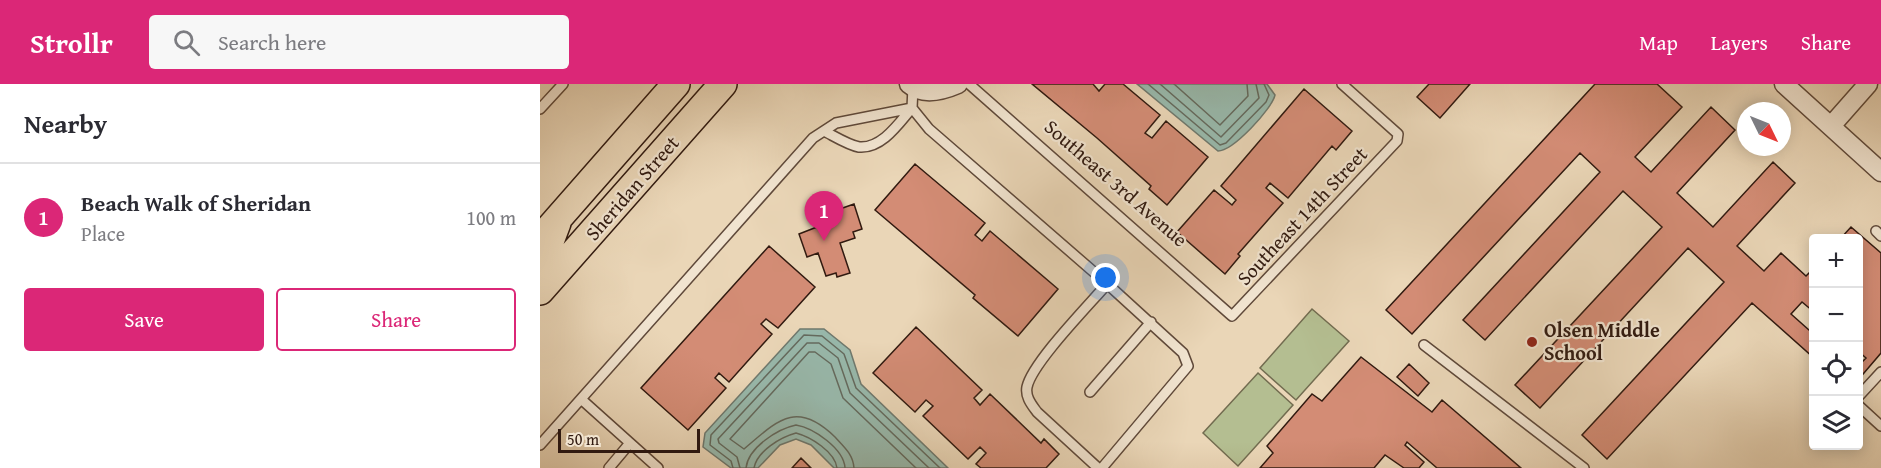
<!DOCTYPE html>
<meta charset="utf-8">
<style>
:root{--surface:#fff;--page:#f7f7f7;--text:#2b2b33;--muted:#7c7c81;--line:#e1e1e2;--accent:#db2777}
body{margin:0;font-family:"Gentium Book Plus",serif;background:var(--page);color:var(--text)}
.controls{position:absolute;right:18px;bottom:18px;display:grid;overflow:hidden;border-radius:6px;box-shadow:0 3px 15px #0003}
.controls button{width:54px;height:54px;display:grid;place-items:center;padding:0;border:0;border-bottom:2px solid var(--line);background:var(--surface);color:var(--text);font:30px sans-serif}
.compass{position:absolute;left:1197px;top:18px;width:54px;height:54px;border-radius:50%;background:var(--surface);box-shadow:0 3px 15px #0003;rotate:133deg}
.scale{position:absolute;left:18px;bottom:15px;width:142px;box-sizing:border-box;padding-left:6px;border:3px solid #311a10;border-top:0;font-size:16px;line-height:21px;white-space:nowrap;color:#311a10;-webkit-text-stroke:4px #f1e4d0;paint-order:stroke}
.you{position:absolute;left:566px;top:194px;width:21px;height:21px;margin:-15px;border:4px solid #fff;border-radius:50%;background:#1a73e8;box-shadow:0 0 0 9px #1a73e833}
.badge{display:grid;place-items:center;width:39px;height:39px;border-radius:50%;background:var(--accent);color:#fff;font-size:20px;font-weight:700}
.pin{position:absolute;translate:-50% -50px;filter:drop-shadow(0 2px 3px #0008)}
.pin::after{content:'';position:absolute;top:32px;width:21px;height:18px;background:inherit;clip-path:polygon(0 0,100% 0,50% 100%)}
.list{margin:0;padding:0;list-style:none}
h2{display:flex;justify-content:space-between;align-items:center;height:78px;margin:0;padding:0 24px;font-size:26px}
h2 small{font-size:20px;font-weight:400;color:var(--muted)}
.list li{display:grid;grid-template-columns:39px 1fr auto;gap:18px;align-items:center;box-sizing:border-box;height:108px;padding:0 24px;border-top:2px solid var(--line)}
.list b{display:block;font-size:22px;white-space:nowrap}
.list p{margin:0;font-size:20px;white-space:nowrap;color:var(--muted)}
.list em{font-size:20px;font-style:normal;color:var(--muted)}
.actions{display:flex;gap:12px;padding:18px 24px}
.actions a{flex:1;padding:14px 0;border:2px solid var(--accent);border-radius:6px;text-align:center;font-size:21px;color:var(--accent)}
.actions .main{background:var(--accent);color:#fff}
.icon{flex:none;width:33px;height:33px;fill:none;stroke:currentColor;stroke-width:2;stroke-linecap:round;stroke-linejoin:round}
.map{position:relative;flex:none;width:1341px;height:384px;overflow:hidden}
header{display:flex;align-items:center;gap:36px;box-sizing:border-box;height:84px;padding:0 30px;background:var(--accent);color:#fff}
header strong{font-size:28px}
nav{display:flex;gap:33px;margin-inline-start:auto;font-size:21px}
.search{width:420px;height:54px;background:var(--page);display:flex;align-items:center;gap:15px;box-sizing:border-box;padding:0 21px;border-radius:6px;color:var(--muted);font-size:22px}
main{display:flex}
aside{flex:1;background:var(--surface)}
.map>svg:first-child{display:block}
</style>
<header>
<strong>Strollr</strong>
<div class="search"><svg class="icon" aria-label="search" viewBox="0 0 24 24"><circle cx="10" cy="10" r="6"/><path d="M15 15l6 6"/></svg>Search here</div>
<nav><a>Map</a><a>Layers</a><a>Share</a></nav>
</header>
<main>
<aside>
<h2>Nearby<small></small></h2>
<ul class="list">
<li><span class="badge">1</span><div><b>Beach Walk of Sheridan</b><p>Place</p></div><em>100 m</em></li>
</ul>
<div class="actions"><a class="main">Save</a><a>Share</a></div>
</aside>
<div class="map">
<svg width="1341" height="384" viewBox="0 0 1341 384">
<rect width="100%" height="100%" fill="#ead6b7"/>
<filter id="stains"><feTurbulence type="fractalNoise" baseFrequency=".00333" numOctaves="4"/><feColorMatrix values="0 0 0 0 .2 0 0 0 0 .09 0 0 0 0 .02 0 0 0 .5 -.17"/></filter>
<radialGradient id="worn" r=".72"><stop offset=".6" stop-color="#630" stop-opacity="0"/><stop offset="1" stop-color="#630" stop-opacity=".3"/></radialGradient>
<!-- green -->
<path fill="#b4be91" stroke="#726c50" stroke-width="1.5" d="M772 225 809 257 756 316 720 284Z
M718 289 753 321 698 382 663 349Z"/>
<!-- water -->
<path fill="#98b9ac" stroke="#6f796e" stroke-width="1.5" d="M597 0H727L735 11C732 25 693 67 678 67Z
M260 245H284L310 266 321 300 408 384H294L271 361 256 355 240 361 218 384H191L163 363 165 349Z"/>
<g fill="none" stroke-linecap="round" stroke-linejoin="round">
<!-- shore -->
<path stroke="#646a5e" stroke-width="1.5" d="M608 0 680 61 686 59 726 18 729 11 724 0
M620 0 681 53 719 14 716 0
M634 0 680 41 708 12 707 0
M193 384 191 377 170 361 171 351 264 251 282 252 304 270 316 304 400 384
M200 384 197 373 179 359 178 355 267 259H279L298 274 310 309 389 384
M206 384C208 364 237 345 256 341 274 344 304 365 305 384
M214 384C217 367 241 353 256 349 271 353 295 368 297 384
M314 384C313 370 304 363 295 353 256 315 237 337 204 365L190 355 269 268H275L291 280 303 314 376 384"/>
</g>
<!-- building -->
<path fill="#d38c75" stroke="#311a10" stroke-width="1.5" d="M492 0H553L559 7 565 0H583L620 31 605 49 612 54 626 37 668 73 627 121 609 105 611 102 557 54Z
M889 0H930L900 34 877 13Z
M1055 0H1117L1142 23 1095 73 1111 88 1171 23 1195 46 1137 109 1173 143 1233 78 1255 99 1197 162 1224 187 1241 169 1266 192 1274 184V228L1262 218 1251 230 1269 246 1274 241V274L1212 219 1067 375 1042 351 1184 198 1148 164 1000 324 975 301 1122 143 1083 107 945 256 923 236 1060 88 1040 69 872 250 846 226Z
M764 5 812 47 796 66 792 62 748 114 730 99 726 104 743 119 698 170 700 172 685 190 637 148 674 106 692 121 696 116 681 102Z
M375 80 445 139 435 151 442 157 450 147 518 205 478 252 433 214 435 211 335 126Z
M314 120 322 145 313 148 315 154 300 159 310 189 297 193 296 189 286 192 278 169 267 173 259 150 300 134 297 126Z
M1311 143 1341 169V269L1318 296V282L1326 274 1318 267V154H1301Z
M229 162 275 203 238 244 226 235 221 240 232 250 189 298 179 289 175 294 186 304 148 346 101 304Z
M376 243 442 306 434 314 440 321 450 310 501 359 504 355 519 370 506 384H441L436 380 446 369 440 363 428 375 383 332 393 322 386 316 375 328 333 289Z
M821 273 892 328 902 316 981 384H897L867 358 865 361 884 378 879 384H864L845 371 834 384H720L733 369 727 362 772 310 782 317Z
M869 280 889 299 878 312 857 293Z
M261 374 271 384H252Z"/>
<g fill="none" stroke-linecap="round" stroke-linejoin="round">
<defs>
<path id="service" d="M429 0 692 232 857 57 858 50 802 0
M373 3 372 24 389 45 563 196 643 269 648 282 562 384
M0 25 23 0
M284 47C294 52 308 61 319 63 342 65 359 39 372 24
M1336 147 1341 152
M884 261 1044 384
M550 308 611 238
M1318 313 1341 288
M41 315 118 384
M1318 321 1341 342
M0 361 273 54 296 39 372 24
M69 384 90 359
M558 384 497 328C492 321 485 313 487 303 492 279 549 221 567 200"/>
<path id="minor" d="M369 0C383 12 402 7 418 0
M1244 0 1341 88
M1291 42 1328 0"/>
<path id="primary" d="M0 155 136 0
M0 177 5 171 17 139
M0 207 183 0"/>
</defs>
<!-- service casing -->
<use href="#service" stroke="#5f493a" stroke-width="12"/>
<!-- minor casing -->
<use href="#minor" stroke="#5f493a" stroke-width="21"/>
<!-- primary casing -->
<use href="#primary" stroke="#311a10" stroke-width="30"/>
<!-- service -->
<use href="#service" stroke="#f1e4d0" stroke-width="9"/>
<!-- minor -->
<use href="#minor" stroke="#f1e4d0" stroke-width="18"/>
<!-- primary -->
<use href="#primary" stroke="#ead6b7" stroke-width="27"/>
</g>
<!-- markers -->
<circle fill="#8f2418" stroke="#f1e4d0" stroke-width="2" cx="992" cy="258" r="6"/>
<g text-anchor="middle" stroke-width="4.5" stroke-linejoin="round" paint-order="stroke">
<!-- street labels -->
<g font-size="20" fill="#311a10" stroke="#f1e4d0">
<text transform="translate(576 99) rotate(41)" y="7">Southeast 3rd Avenue</text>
<text transform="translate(92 104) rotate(-49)" y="7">Sheridan Street</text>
<text transform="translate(762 132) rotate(-47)" y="7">Southeast 14th Street</text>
</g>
<!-- poi labels -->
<g font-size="20" font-weight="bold" fill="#311a10" stroke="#f1e4d0" text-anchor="start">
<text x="1004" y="253">Olsen Middle<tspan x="1004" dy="23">School</tspan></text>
</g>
</g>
<rect width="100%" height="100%" filter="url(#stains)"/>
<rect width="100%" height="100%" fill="url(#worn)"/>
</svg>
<div class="controls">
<button>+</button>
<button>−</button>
<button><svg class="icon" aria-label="locate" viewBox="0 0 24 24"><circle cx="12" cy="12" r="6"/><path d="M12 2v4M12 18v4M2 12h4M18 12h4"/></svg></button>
<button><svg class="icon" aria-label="layers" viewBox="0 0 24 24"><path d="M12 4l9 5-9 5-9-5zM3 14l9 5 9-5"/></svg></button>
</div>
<svg class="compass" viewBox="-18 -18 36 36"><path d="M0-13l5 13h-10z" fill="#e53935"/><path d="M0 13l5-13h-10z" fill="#7c7c81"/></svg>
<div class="scale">50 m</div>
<div class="you"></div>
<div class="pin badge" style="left:284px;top:157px">1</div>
</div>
</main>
